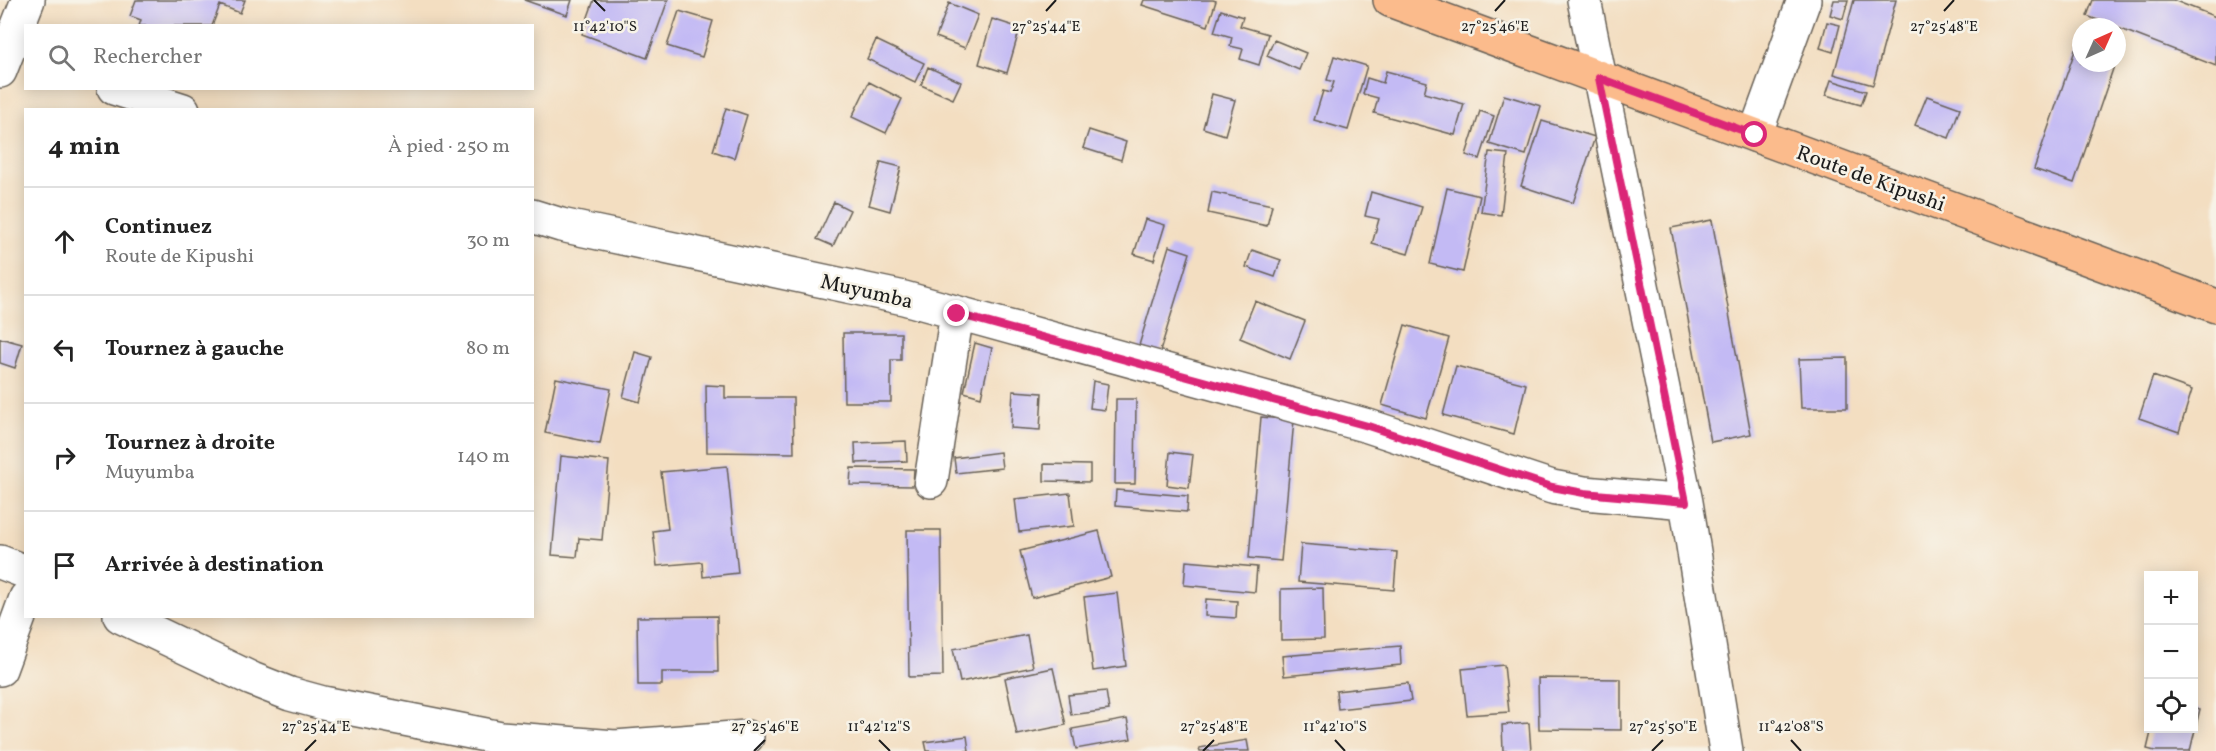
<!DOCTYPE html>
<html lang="fr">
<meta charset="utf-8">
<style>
:root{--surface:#fff;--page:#f6f6f6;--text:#222;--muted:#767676;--line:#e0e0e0}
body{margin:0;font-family:Vollkorn,serif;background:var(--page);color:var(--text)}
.controls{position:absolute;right:18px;bottom:18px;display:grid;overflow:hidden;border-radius:0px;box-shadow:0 3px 15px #0003}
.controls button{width:54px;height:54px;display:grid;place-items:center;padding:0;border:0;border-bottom:2px solid var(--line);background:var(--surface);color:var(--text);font:30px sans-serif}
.compass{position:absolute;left:2072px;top:18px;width:54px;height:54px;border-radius:50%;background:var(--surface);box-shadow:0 3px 15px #0003;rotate:45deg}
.stop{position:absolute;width:18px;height:18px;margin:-14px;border:4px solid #db2777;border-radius:50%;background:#fff}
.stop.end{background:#db2777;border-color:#fff;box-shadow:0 2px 6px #0008}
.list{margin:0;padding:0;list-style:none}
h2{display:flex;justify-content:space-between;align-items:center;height:78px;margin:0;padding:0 24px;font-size:26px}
h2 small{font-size:20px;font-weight:400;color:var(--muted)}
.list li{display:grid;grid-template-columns:39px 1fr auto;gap:18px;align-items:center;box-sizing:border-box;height:108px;padding:0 24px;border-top:2px solid var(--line)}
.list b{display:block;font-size:22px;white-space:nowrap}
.list p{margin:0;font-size:20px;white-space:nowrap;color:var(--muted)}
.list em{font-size:20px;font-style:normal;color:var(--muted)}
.icon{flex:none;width:33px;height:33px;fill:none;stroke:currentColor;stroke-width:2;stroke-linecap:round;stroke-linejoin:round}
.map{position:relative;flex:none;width:2216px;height:751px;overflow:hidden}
.search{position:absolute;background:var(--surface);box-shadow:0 3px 15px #0003;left:24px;top:24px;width:510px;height:66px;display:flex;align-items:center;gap:15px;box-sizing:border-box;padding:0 21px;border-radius:0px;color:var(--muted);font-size:22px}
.panel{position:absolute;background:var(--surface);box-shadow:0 3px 15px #0003;left:24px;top:108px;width:510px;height:510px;border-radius:0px}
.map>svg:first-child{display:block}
</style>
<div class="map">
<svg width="2216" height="751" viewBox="0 0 2216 751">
<rect width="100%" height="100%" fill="#f7f3e8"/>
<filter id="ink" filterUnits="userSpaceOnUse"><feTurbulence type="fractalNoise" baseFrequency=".0167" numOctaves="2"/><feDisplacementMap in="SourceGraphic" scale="12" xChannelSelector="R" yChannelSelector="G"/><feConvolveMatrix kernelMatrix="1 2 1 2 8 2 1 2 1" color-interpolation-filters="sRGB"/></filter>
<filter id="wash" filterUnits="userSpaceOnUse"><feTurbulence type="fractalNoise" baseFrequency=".008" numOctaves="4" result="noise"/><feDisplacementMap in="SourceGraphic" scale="24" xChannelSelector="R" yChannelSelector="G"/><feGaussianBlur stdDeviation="1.35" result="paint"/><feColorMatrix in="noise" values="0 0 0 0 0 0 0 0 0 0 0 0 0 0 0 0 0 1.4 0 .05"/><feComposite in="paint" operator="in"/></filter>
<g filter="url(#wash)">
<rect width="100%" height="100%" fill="#f3dec1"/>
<g id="blocks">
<!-- building -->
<path fill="#c3baf4" d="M136 0H245L240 13 220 5 212 26H139L141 20 130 16Z
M524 0H572L567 15Z
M594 0H668L647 58 582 34Z
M1144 0H1213L1216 1 1208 26 1142 5Z
M1834 0H1848L1843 19 1830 15Z
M1854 0H1896L1873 85 1834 74Z
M2093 0H2173L2216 17V66L2087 16Z
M949 3 978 15 965 48 936 37Z
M1221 10 1243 17 1240 26 1268 34 1259 65 1240 59 1243 49 1230 46 1232 37 1214 32Z
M679 11 713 21 702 57 667 46Z
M992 19 1020 28 1007 73 979 64Z
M1827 22 1840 25 1833 52 1820 48Z
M2081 33V63H2115L2074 183 2034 169Z
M876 40 924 63 915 82 867 59Z
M1274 40 1306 53 1299 70 1267 56Z
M1334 56 1367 66 1348 130 1314 120 1323 91 1330 93 1334 82 1327 80Z
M928 67 961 82 953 99 921 85Z
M1386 71 1427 82 1424 93 1464 104 1455 135 1374 113 1378 98 1363 94 1367 78 1383 83Z
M1831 80 1866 91 1861 105 1826 95Z
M869 82 902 99 886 133 852 117Z
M1212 94 1235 100 1225 135 1203 128Z
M1504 95 1541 106 1526 155 1489 144Z
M1927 96 1960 108 1949 138 1915 125Z
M726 108 747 115 734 158 713 151Z
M1480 111 1494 116 1480 159 1466 155Z
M1542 121 1595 137 1573 203 1521 186Z
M1089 130 1126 142 1121 160 1083 148Z
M1489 152 1508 154 1501 215 1481 212Z
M881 162 901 167 890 211 869 205Z
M1447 188 1480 196 1463 272 1430 264Z
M1212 192 1272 205 1267 226 1208 213Z
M1371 192 1422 207 1408 254 1372 244 1379 219 1365 216Z
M834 202 850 210 833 246 817 239Z
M1145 219 1165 225 1154 260 1134 254Z
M1712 220 1751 434 1711 442 1671 228Z
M1169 246 1190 253 1158 358 1137 352Z
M1252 250 1281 260 1275 277 1246 267Z
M1255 301 1305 321 1290 359 1240 338Z
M1405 325 1449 338 1426 418 1382 405Z
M843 333H901V360H891V402H844Z
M0 338 22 344 15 368 0 363Z
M975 343 992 348 981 397 964 392Z
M635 352 652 357 640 402 623 397Z
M1847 358V408H1801L1799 359Z
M1456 366 1526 384 1514 434 1443 415Z
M2153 376 2192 390 2179 432 2139 418Z
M556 378 611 389 600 444 545 433Z
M1093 381 1108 384 1105 410 1090 408Z
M706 385 725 386V398H793L794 453 707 452Z
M1013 391 1042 393 1040 430 1011 428Z
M1116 399H1136L1135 484H1115Z
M1261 417 1294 420 1281 561 1249 558Z
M906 441 907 461 856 463 855 443Z
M1000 452 1002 468 956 473 954 458Z
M1170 452 1193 455 1189 488 1167 485Z
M561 456 609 461 602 540 579 538 577 557 552 555Z
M1044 464 1090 465V482L1044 481Z
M727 466 738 573 703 577 702 562 657 566 653 531 668 529 661 472Z
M851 468 914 469 913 486 850 485Z
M1116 490 1188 496 1187 512 1115 506Z
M1070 493 1074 526 1019 532 1015 499Z
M907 530H941L943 676 909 677Z
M1099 531 1111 577 1032 598 1020 551Z
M1301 544 1397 552 1394 590 1298 582Z
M1186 561 1257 567 1255 592 1184 585Z
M1323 588 1324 639 1281 640V589Z
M1117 593 1126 666 1093 671 1084 597Z
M1206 599 1237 601 1236 618 1205 616Z
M717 616 718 672H662V685H638L637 617Z
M1027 635 1033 667 960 682 953 649Z
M1400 646 1401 665 1284 676 1282 656Z
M1504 665 1509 712 1467 715 1462 669Z
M1053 668 1066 725 1017 735 1005 678Z
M1538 678 1621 679V730L1539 729Z
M1408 683 1411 701 1338 709 1336 691Z
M1106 691 1109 710 1071 715 1068 695Z
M2194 707 2200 709 2190 751H2155L2147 749 2152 728H2194Z
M1127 719 1131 739 1076 749 1072 729Z
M1529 723 1531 751H1503L1502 725Z
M967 736 969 751H927L925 742Z
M1247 740 1249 751H1200L1199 748Z"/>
</g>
</g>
<g filter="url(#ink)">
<use href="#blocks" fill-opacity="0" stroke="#676056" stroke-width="1.5"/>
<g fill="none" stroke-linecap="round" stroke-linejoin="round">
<defs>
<path id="minor" d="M1584 0 1686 502 1726 751
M0 71 28 0
M114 88 183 110
M1755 135 1804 0
M532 216 561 225 904 298 1368 426 1552 487 1584 493 1686 502
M931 481 957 313
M0 562 26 572
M120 616 252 679 290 694 323 703 501 738 615 747 747 737
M0 669 26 598"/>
<path id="major" d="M1390 0 2216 306"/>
</defs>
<!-- minor casing -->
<use href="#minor" stroke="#676056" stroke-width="36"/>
<!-- major casing -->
<use href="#major" stroke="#676056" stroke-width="36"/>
<!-- minor -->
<use href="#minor" stroke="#fff" stroke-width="33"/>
<!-- major -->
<use href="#major" stroke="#fbbb8c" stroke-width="33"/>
</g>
</g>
<g fill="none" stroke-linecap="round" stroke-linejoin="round" filter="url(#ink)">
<!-- route -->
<path stroke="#db2777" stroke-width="8" d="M957 314 1368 426 1552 487 1584 493 1686 502 1599 78 1755 135"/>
</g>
<!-- ticks -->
<path fill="none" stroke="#1c1c1c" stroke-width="2" d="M594 0 605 11M1046 11 1056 0M1495 11 1505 0M1944 11 1954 0M879 740 890 751M1335 740 1345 751M1791 740 1801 751M305 751 316 740M754 751 765 740M1203 751 1214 740M1652 751 1663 740"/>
<g text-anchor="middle" stroke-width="5" stroke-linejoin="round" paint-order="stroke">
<!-- street labels -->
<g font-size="21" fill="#1c1c1c" stroke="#f7f3e8">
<text transform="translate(1871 178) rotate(20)" y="7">Route de Kipushi</text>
<text transform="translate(867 291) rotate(13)" y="7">Muyumba</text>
</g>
</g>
<g font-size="15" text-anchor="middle" fill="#1c1c1c" stroke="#f7f3e8" stroke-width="5" stroke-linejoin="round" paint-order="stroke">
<text x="605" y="31">11°42'10"S</text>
<text x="1046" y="31">27°25'44"E</text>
<text x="1495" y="31">27°25'46"E</text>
<text x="1944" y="31">27°25'48"E</text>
<text x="316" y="731">27°25'44"E</text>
<text x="765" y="731">27°25'46"E</text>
<text x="879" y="731">11°42'12"S</text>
<text x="1214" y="731">27°25'48"E</text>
<text x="1335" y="731">11°42'10"S</text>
<text x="1663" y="731">27°25'50"E</text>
<text x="1791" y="731">11°42'08"S</text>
</g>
</svg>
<div class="controls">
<button>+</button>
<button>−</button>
<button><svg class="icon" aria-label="locate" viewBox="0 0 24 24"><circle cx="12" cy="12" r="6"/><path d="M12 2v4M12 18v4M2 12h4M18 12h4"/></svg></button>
</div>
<svg class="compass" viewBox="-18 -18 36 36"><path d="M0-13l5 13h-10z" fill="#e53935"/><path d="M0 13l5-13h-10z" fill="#767676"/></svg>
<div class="stop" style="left:1755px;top:135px"></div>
<div class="stop end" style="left:957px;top:314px"></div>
<div class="search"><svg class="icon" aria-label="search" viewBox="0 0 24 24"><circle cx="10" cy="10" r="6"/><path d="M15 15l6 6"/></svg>Rechercher</div>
<section class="panel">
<h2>4 min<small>À pied · 250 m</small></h2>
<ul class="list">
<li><svg class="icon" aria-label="ahead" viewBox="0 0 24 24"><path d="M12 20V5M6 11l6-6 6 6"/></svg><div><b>Continuez</b><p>Route de Kipushi</p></div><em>30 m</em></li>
<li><svg class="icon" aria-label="left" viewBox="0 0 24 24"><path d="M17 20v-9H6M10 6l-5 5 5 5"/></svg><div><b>Tournez à gauche</b></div><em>80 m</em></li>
<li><svg class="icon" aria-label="right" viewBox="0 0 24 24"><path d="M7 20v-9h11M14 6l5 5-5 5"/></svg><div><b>Tournez à droite</b><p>Muyumba</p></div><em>140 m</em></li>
<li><svg class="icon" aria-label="arrive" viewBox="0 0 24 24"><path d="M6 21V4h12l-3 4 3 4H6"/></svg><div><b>Arrivée à destination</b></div></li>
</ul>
</section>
</div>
